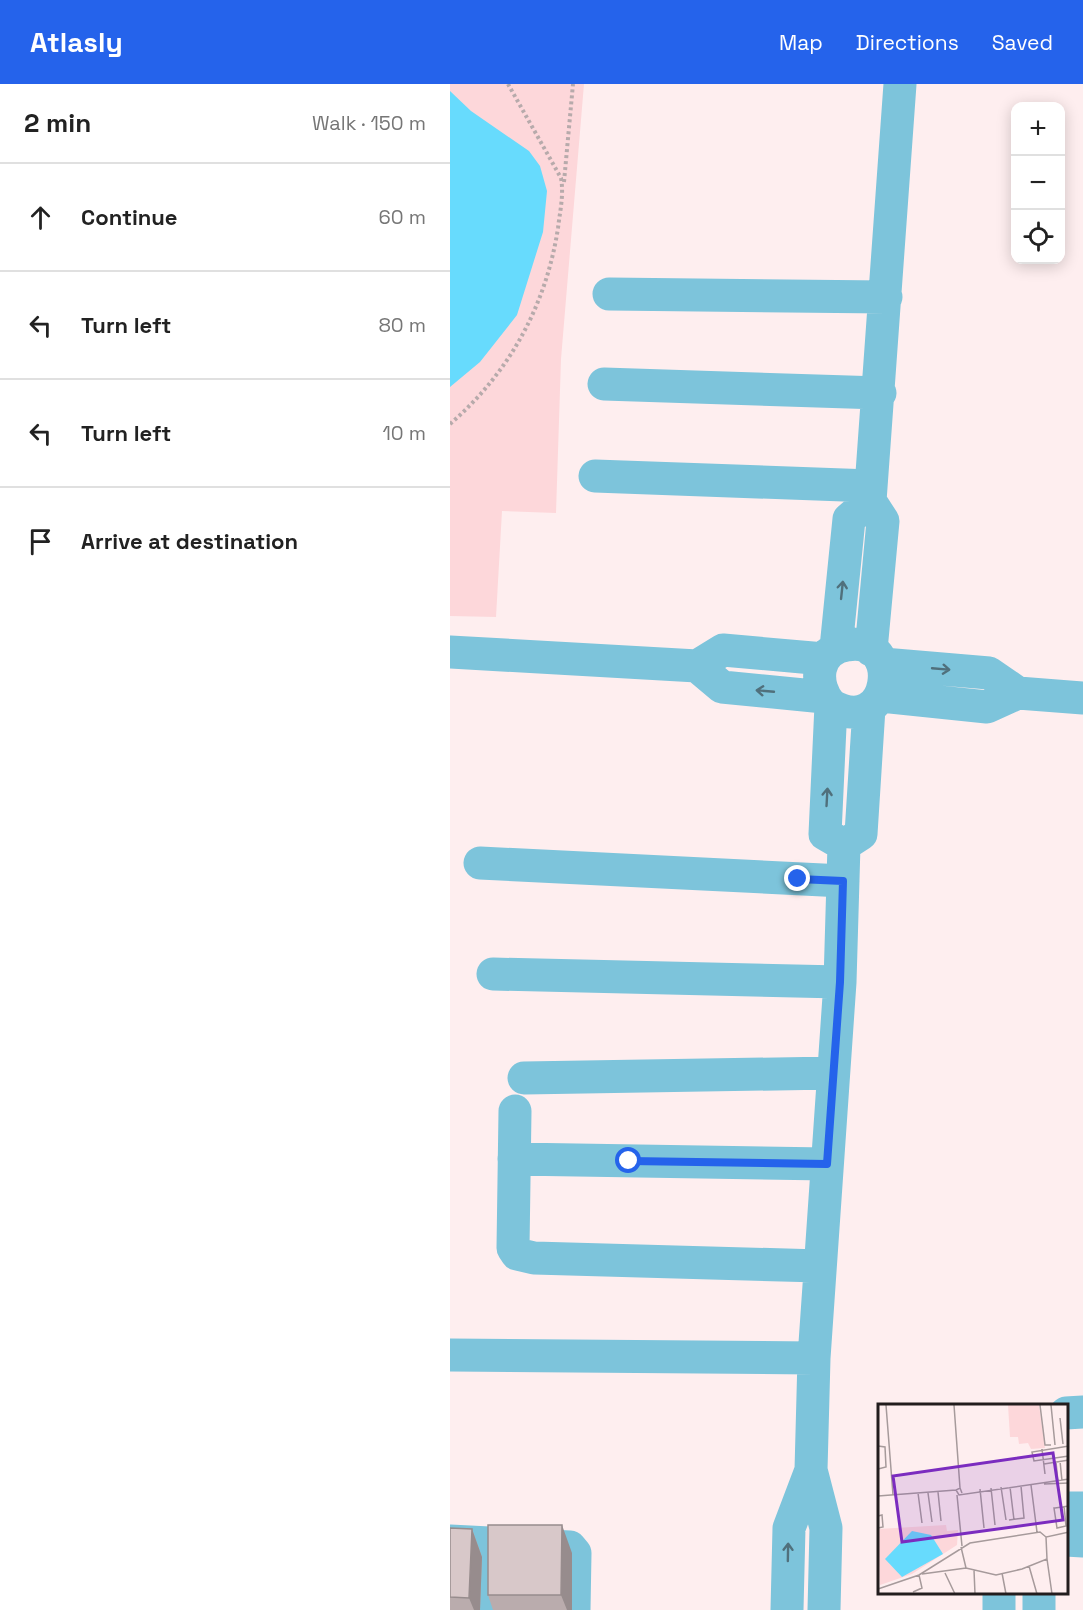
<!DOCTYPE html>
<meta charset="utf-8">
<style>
:root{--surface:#fff;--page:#f6f6f6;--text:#222;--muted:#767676;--line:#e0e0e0;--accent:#2563eb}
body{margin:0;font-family:"Space Grotesk",sans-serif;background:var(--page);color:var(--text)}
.controls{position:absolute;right:18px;top:18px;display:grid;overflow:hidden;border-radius:12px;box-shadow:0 3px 15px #0003}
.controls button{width:54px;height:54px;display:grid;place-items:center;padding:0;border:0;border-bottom:2px solid var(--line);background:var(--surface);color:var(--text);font:30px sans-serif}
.stop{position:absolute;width:18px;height:18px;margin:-14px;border:4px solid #2563eb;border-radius:50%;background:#fff}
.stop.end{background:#2563eb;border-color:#fff;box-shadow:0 2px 6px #0008}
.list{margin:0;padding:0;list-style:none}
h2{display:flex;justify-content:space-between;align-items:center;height:78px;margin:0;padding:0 24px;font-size:26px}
h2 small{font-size:20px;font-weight:400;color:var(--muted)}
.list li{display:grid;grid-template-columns:39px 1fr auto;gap:18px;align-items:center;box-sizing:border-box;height:108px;padding:0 24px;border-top:2px solid var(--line)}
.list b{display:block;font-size:22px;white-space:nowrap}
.list em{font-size:20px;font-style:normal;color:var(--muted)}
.icon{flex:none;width:33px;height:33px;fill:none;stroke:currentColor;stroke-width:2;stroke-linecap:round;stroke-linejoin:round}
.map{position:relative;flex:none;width:633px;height:1526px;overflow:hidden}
header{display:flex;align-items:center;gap:36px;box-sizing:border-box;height:84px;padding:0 30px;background:var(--accent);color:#fff}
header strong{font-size:28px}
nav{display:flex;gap:33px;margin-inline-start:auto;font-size:21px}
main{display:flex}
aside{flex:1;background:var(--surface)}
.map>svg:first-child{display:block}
</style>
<header>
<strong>Atlasly</strong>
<nav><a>Map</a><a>Directions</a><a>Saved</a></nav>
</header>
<main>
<aside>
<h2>2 min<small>Walk · 150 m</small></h2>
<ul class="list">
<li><svg class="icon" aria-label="ahead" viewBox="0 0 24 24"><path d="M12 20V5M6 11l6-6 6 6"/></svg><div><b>Continue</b></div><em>60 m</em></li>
<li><svg class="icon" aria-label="left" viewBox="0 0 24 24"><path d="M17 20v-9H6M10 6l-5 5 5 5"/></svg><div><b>Turn left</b></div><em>80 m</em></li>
<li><svg class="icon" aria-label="left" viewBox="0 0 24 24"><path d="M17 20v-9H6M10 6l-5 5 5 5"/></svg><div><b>Turn left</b></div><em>10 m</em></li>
<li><svg class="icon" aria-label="arrive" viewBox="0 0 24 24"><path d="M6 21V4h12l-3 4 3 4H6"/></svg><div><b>Arrive at destination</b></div></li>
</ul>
</aside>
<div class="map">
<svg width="633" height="1526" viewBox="0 0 633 1526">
<rect width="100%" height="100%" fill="#feeeef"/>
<!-- green -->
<path fill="#fdd7da" d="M0 0H134L111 275 106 429 52 427 46 533 0 532Z"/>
<!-- water -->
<path fill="#67dbfd" d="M0 7 21 27 79 67 90 82 97 107 93 148 67 231 30 278 0 303Z"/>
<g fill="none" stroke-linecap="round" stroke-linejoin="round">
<!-- path -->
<path stroke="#b7aaab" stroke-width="4" stroke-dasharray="3 3" stroke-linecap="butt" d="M114 98 123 0
M0 340C59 289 96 222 108 144 110 127 114 111 111 94L58 0"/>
<!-- minor -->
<path stroke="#7dc4db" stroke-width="33" d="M159 210 436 213
M154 300 430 309
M145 392 421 402
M386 564 399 435 420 417
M421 566 433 437 420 417 450 0
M0 568 247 582 273 566 374 575
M433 580 539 589 568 609
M247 582 272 603 374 613
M431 612 537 623 568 609 633 614
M381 621C442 656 455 550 397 561 365 566 363 601 381 621L375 750 394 761
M394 761 411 750 419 624
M30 779 393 797
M43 890 390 898
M74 994 383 989
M65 1027 63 1164 67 1170 84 1174 370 1182
M64 1075 377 1080
M0 1271 364 1274
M616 1329 633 1328
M616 1424H633
M616 1456 633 1457
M0 1457 120 1463 125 1469 124 1526
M549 1510V1526
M589 1510V1526
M40 1526 41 1472
M337 1526 339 1444 361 1386
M374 1526 376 1444 361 1386 364 1274 390 898 394 761"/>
</g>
<!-- wall -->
<path fill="#baacad" d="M0 1444 22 1445 32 1473 30 1526H0Z
M122 1469V1526H43L38 1511Z"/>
<!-- shaded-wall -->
<path fill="#978c8d" d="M112 1441 122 1469V1526H117L111 1511Z
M22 1445 32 1473 30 1526H24L19 1514Z"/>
<!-- building -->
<path fill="#d8c8c9" stroke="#978c8d" stroke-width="1.5" d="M38 1441H112L111 1511H38Z
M0 1444 22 1445 19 1514 0 1513Z"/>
<!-- one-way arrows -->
<defs><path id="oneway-shaft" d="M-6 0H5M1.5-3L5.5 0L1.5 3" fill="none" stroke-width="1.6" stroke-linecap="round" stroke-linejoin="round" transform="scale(1.5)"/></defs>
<g stroke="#50707c">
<use href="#oneway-shaft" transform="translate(392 506) rotate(-84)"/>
<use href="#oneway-shaft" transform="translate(491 585) rotate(5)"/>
<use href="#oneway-shaft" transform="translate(315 607) rotate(-175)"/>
<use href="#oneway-shaft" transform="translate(377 713) rotate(-87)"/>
<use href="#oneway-shaft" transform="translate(338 1468) rotate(-89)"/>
</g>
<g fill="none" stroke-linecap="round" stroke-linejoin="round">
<!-- route -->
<path stroke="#2563eb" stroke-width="8" d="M179 1077 377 1080 390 898 393 797 348 795"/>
</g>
<!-- overview -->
<g transform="translate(428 1320)">
<rect width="190" height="190" fill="#feeeef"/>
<path d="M130 1H161L167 44 153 45 150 39 141 40 140 33H132ZM68 121 69 127 80 126 79 141 34 170 2 181 0 125Z" fill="#fdd7da"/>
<path d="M34 127 53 131 65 150 24 173 7 155Z" fill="#67dbfd"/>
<path fill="none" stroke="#a69a9b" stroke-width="1.5" d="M8 1 15 91M76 1 82 84M162 1 167 41H173M173 1 177 41M182 14 185 40M0 42 7 43 8 63 0 65M191 42 154 48 156 57 191 52M164 45 167 70M182 57 184 77M178 58 180 78M166 60 191 56M166 80 191 79M153 81 159 128M123 83 128 116M132 83 136 116M113 84 117 121M102 85 106 124M60 88 63 117M40 89 44 119M50 89 54 118M84 89 82 84 78 86 81 91 191 75M79 91 84 142M0 92 78 86M186 102 188 122 179 124 176 104H177L191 102M0 112 4 111 5 123 0 124M131 116 146 114 143 82M83 143 88 164M169 155 174 190M151 162 159 190M96 166 97 190M67 169 77 190M124 169 128 190M44 170 88 164 118 171 144 165 169 155 168 133 191 128M0 185 41 171 92 139 162 128 168 133M35 188 44 184 41 171"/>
<path fill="#7b2cbf" fill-opacity="0.15" stroke="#7b2cbf" stroke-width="3" d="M175 49 185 116 24 138 15 72Z"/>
<rect width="190" height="190" fill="none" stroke="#221c1d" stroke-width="3"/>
</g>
</svg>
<div class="controls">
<button>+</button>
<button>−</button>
<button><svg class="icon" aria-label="locate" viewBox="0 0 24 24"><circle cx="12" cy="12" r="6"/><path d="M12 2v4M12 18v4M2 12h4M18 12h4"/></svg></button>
</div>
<div class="stop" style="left:179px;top:1077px"></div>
<div class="stop end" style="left:348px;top:795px"></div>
</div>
</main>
